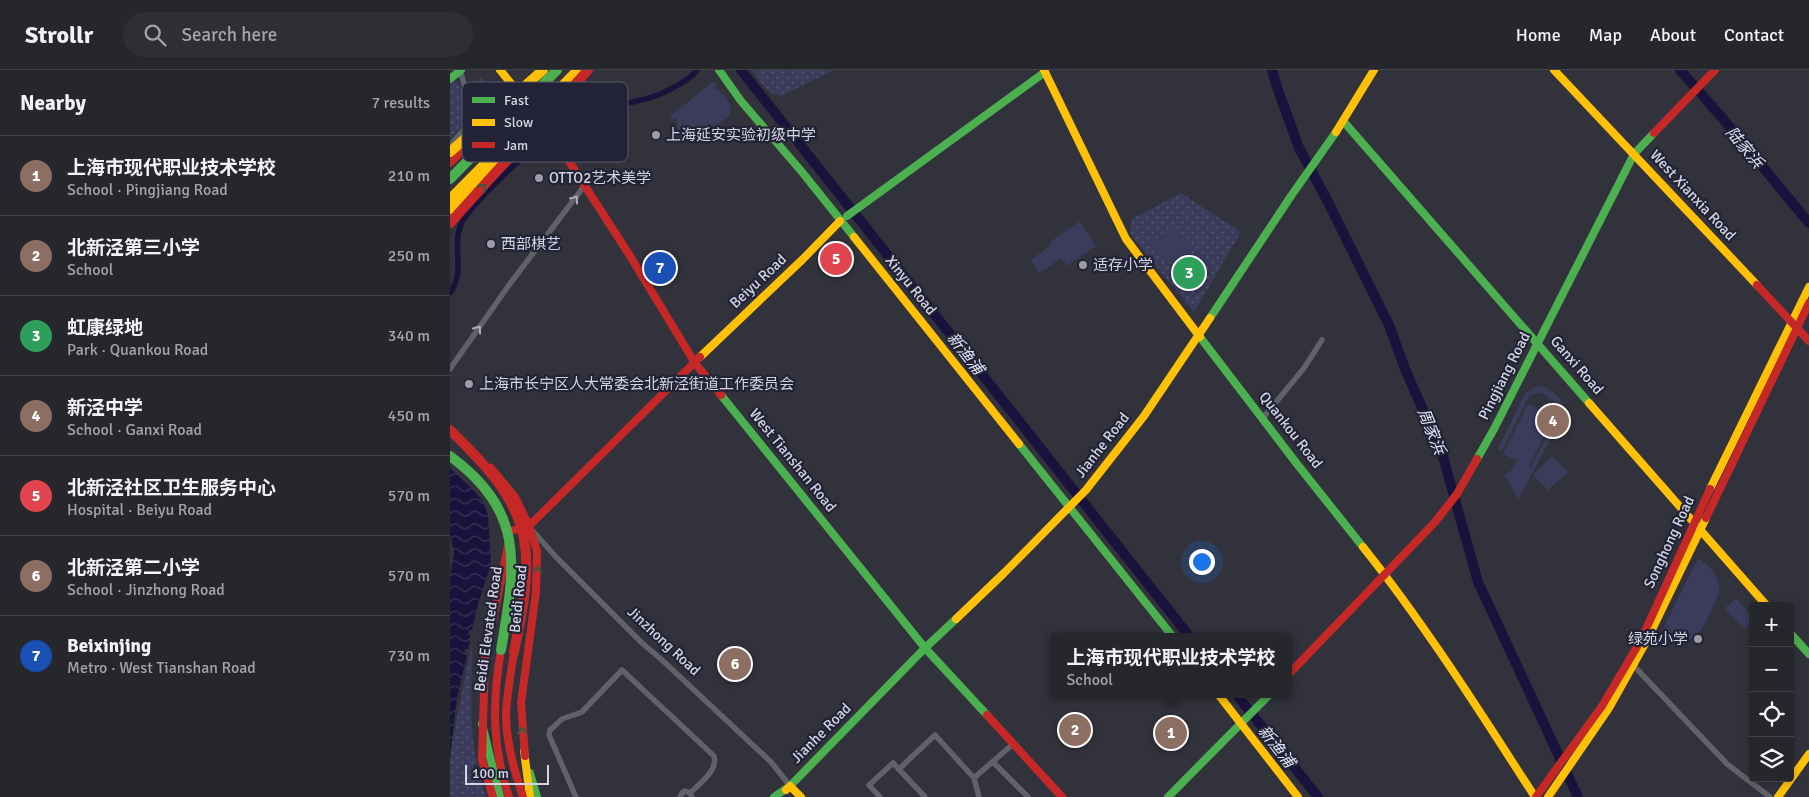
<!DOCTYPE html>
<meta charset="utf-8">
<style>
:root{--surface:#26262d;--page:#2e2e35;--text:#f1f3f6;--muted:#a4a5aa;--line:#424349;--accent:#9b9ca8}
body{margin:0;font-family:Signika,"Noto Sans SC",sans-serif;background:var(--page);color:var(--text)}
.controls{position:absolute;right:15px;bottom:15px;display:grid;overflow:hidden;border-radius:5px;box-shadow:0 2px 8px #0003}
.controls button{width:45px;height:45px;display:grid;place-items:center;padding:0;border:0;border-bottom:1px solid var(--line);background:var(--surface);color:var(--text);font:25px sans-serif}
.scale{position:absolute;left:15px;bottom:12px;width:84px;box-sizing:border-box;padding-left:5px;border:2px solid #d4d5e2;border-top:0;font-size:14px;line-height:18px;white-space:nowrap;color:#d4d5e2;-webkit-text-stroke:4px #232337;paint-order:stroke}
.you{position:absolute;left:751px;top:491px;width:18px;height:18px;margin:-12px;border:4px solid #fff;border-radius:50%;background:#1a73e8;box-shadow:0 0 0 8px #1a73e833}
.badge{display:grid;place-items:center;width:32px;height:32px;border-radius:50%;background:var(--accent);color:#fff;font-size:16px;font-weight:700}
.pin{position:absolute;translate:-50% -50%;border:2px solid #fff;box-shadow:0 1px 5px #0006}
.popup{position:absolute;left:600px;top:563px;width:242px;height:65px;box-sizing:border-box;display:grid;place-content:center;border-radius:5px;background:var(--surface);filter:drop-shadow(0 1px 4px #0005);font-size:16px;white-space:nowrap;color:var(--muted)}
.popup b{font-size:19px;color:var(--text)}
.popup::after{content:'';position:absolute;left:50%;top:100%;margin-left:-10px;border:10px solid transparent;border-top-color:var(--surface)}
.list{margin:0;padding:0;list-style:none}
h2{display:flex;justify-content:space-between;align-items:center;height:65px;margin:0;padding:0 20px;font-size:21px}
h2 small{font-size:16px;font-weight:400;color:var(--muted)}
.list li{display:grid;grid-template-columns:32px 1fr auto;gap:15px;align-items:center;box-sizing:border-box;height:80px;padding:0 20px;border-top:1px solid var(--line)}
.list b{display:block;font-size:19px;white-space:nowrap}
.list p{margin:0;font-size:16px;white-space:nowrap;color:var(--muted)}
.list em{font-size:16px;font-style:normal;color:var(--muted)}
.icon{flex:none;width:28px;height:28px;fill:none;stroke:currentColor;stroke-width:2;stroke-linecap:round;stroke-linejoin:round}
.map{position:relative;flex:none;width:1359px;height:727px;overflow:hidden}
header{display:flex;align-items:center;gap:30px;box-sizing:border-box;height:70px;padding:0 25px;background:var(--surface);border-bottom:1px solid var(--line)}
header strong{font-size:24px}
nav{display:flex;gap:28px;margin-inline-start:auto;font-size:18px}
.search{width:350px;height:45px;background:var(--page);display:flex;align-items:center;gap:12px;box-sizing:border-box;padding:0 18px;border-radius:28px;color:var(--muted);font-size:19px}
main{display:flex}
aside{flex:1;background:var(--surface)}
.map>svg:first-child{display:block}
</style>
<header>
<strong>Strollr</strong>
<div class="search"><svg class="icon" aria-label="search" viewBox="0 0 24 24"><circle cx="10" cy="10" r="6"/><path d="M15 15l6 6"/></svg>Search here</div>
<nav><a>Home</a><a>Map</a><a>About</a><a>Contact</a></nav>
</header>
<main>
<aside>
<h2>Nearby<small>7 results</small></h2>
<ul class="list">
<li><span class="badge" style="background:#8d6e63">1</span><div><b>上海市现代职业技术学校</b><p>School · Pingjiang Road</p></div><em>210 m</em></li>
<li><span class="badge" style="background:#8d6e63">2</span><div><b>北新泾第三小学</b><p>School</p></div><em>250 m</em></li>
<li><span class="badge" style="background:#2e9e5b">3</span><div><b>虹康绿地</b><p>Park · Quankou Road</p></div><em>340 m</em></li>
<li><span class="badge" style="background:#8d6e63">4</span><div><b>新泾中学</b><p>School · Ganxi Road</p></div><em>450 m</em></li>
<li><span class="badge" style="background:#e0444e">5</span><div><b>北新泾社区卫生服务中心</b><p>Hospital · Beiyu Road</p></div><em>570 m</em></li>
<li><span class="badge" style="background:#8d6e63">6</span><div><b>北新泾第二小学</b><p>School · Jinzhong Road</p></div><em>570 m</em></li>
<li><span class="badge" style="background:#1a4fb4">7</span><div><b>Beixinjing</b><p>Metro · West Tianshan Road</p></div><em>730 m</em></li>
</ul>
</aside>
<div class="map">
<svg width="1359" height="727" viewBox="0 0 1359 727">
<defs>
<pattern id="forest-firs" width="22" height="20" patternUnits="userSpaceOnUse" patternTransform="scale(1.25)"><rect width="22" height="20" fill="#3b3b5b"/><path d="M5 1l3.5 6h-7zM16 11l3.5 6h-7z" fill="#565672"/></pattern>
<pattern id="park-dots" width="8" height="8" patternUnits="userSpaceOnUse" patternTransform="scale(1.25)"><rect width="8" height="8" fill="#3b3b5b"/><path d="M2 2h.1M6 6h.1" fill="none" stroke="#565672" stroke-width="1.8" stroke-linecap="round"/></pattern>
<pattern id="water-waves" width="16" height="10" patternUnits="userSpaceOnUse" patternTransform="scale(1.25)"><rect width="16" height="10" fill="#19123c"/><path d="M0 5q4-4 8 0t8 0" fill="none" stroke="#3a3458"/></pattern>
</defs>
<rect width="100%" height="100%" fill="#32323c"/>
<!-- forest -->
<path fill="url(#forest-firs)" d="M31 8 46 25 48 34 32 49V30L22 16Z"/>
<!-- park -->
<path fill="url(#park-dots)" d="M302 0H384L331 26C317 25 309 10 302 0Z
M6 10 19 26 22 44 0 69V15Z
M731 123 791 162 744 242 680 164 682 149Z
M21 577H22C21 630 18 676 36 727H0V692L2 673Z"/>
<!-- pitch -->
<path fill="#3b3b5b" d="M264 11 267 15 264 18C275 24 284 34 279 46L249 69 238 68 228 60 226 47 222 50 220 46Z
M630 151 646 176 617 196 611 188 590 203 581 190 601 175 600 172Z
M723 155 744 180 722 198 701 173Z
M1092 316C1103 320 1113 329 1115 341L1068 430 1054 404 1062 400 1066 391 1070 392 1053 384 1078 334 1104 347 1079 396 1081 397 1109 342C1103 330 1091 315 1078 328L1052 381 1048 379 1075 323 1085 317Z
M1102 385 1118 402 1098 420 1083 405Z
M1248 488C1261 497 1271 507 1269 523 1261 539 1252 572 1232 571 1223 570 1218 563 1214 556Z
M1286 528 1303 548V552L1294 559 1275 538Z"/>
<!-- water -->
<path fill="url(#water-waves)" d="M0 398 27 424 34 434 38 445 41 494 28 534 22 560H19L18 565 21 566 18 579H15L14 584 17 585 6 633 8 634 6 635 0 687V506L4 483 0 464Z"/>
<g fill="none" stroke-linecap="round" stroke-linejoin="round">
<!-- canal -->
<path stroke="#19123c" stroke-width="5.5" d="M0 223C16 200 2 180 10 157 16 137 92 68 112 55 135 39 161 37 187 31 203 28 219 21 233 12 239 8 243 6 247 0"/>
<!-- river -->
<path stroke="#19123c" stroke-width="10" d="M291 0 740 567
M822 0 827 17 849 78 876 128 939 255 955 299 992 383 1028 512 1128 727
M1230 0 1274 50 1359 153
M786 624 868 727"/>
<!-- street -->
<path stroke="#616169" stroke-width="5.5" d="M0 75 27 45 23 27 14 14 10 0
M0 299 59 215 135 115
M813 348 854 298 872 270
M81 459 106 487 192 573 212 590 321 692 340 716
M1183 595 1277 694 1320 727
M543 692 578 727
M449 699 485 665 524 708 529 727
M524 708 563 674
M126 727 99 665 100 660 112 649 132 642 172 600 264 686C268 701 250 713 240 723
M230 727 232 723 235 721 240 723 242 727
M430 727 419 715 443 693 475 727"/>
<!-- fast -->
<path stroke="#4caf50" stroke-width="8" d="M269 0 291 31 352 102 404 167
M0 9 11 0
M87 45 106 71
M894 52 1139 333
M397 146 595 2
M760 248 841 126 886 62
M750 267 847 394 913 477
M271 325 475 578 537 645
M569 374 723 567
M1027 389 1044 359 1184 84 1204 63
M1340 563 1359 584
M32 654 50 727
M80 703 87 727
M324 727 340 716 475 578 506 549
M718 727 820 624"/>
<!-- slow -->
<path stroke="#ffc107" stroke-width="8" d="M50 0 87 45
M594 0 676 169 750 267
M1104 0 1307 215
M886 62 924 0
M11 82 38 54
M0 140 46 89
M404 167 569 374
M250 287 353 189 390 151
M1139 333 1317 536
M1260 419 1359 217
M913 477C976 556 1030 642 1085 727
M506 549 554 503 636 420 694 346 760 248
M768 624 848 727
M74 681 80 727
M336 720 340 716 351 727
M1098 727 1159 638 1197 570 1256 448
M1328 727 1359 684"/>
<!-- jam -->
<path stroke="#c62828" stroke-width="8" d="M1204 63 1265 0
M106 71 180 186 245 293 271 325
M0 93 11 82
M1307 215 1359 271
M41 398 65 427 79 456 87 481 86 522 71 633 75 686
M1256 448 1359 233
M60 461 79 456 250 287
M51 580C42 633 42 676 59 727
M64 582C61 603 57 623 56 644 56 672 64 700 73 727
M838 605 985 452 1007 424 1027 389
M537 645 612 727
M43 727 32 690 35 588 59 471
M1086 727 1152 636 1191 570 1260 419"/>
<!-- fast-bridge -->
<path stroke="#4caf50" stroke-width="10" d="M0 109 107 0
M0 386C77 443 65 497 51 580"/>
<!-- slow-bridge -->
<path stroke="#ffc107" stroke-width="10" d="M0 82 93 0
M0 129 128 0"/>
<!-- jam-bridge -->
<path stroke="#c62828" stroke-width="10" d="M0 153 138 0
M0 360C31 390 66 425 74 469 81 506 71 546 64 582"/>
</g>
<!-- one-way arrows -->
<defs><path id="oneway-chevron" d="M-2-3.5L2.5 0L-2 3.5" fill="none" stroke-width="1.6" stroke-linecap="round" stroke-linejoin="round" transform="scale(1.25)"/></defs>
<g stroke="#335b41">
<use href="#oneway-chevron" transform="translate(33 117) rotate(-48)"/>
<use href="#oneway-chevron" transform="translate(87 500) rotate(-88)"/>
<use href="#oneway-chevron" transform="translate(72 661) rotate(-95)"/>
</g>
<g stroke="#acacb8">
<use href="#oneway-chevron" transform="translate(125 129) rotate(-54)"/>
<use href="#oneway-chevron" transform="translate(28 259) rotate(-54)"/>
</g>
<!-- markers -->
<g fill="#9b9ca8" stroke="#232337" stroke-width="2">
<circle cx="206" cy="65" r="5"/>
<circle cx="89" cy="108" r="5"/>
<circle cx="41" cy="174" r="5"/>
<circle cx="633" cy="195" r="5"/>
<circle cx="19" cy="314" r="5"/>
<circle cx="1248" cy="569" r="5"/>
</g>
<g text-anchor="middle" stroke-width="4.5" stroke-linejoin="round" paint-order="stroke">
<!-- poi labels -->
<g font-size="15" fill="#d4d5e2" stroke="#232337" text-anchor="start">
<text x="216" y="70">上海延安实验初级中学</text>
<text x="99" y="113">OTTO2艺术美学</text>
<text x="51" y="179">西部棋艺</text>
<text x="643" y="200">适存小学</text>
<text x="29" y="319">上海市长宁区人大常委会北新泾街道工作委员会</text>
<text x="1238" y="574" text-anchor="end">绿苑小学</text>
</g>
<!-- street labels -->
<g font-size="15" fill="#d4d5e2" stroke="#232337">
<text transform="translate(1243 125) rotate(47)" y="5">West Xianxia Road</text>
<text transform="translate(308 211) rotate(-43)" y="5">Beiyu Road</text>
<text transform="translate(461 215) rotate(51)" y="5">Xinyu Road</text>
<text transform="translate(1127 295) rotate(49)" y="5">Ganxi Road</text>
<text transform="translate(1054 306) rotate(-63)" y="5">Pingjiang Road</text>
<text transform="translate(841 360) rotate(52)" y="5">Quankou Road</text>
<text transform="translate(652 375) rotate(-52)" y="5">Jianhe Road</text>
<text transform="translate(343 390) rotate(51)" y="5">West Tianshan Road</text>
<text transform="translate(1219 472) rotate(-65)" y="5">Songhong Road</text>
<text transform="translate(68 529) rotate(-84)" y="5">Beidi Road</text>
<text transform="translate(38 559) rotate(-82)" y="5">Beidi Elevated Road</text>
<text transform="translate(214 571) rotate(43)" y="5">Jinzhong Road</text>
<text transform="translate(371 663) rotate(-45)" y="5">Jianhe Road</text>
</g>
<!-- water labels -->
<g font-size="16" font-style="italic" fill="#e1e2f2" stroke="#232337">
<text transform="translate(1295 77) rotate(50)" y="6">陆家浜</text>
<text transform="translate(516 283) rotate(52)" y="6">新渔浦</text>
<text transform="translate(982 361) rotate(68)" y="6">周家浜</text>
<text transform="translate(827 676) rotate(52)" y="6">新渔浦</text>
</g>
</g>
<!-- legend -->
<rect x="12" y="12" width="166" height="80" rx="8" fill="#232337" stroke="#58586a" stroke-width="1"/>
<rect x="22" y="27" width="23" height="6" fill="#4caf50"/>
<rect x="22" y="49" width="23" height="7" fill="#ffc107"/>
<rect x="22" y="72" width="23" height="6" fill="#c62828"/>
<g font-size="14" fill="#d4d5e2">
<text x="54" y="35">Fast</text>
<text x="54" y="57">Slow</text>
<text x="54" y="80">Jam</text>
</g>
</svg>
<div class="controls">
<button>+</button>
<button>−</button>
<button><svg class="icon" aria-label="locate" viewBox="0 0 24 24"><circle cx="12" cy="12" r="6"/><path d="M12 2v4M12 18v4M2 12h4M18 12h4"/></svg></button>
<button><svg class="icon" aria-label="layers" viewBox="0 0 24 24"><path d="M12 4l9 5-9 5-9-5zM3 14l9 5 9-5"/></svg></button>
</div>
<div class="scale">100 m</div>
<div class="you"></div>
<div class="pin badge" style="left:721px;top:663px;background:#8d6e63">1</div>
<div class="popup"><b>上海市现代职业技术学校</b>School</div>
<div class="pin badge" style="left:625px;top:660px;background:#8d6e63">2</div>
<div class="pin badge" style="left:739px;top:203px;background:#2e9e5b">3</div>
<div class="pin badge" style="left:1103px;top:351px;background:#8d6e63">4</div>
<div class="pin badge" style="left:386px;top:189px;background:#e0444e">5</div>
<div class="pin badge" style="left:285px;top:594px;background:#8d6e63">6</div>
<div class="pin badge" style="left:210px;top:198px;background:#1a4fb4">7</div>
</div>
</main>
